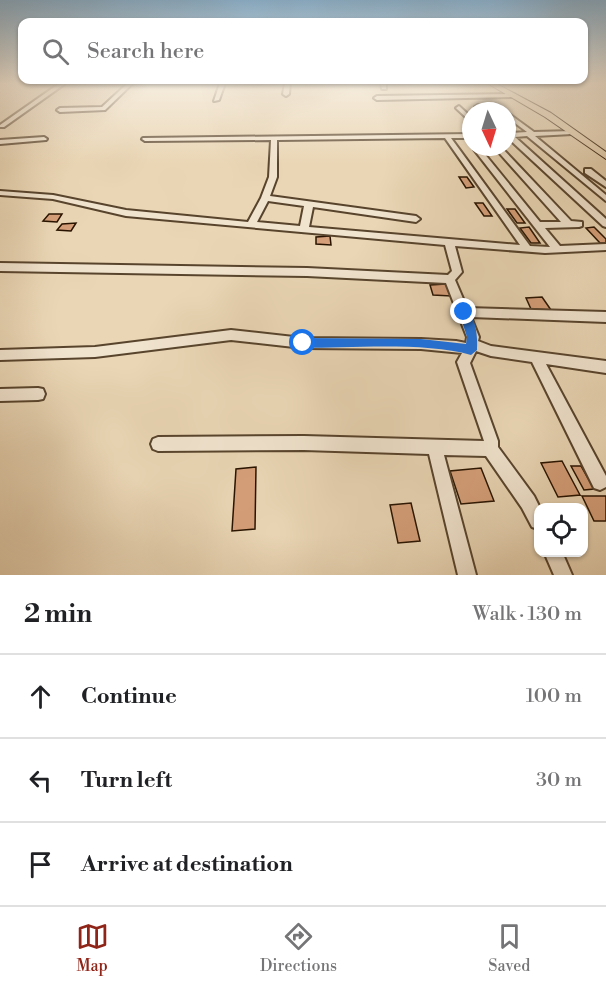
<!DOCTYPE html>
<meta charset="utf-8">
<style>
:root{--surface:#fff;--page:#f2f2f2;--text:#202124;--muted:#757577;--line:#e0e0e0;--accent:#8f2418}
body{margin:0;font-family:"Libre Bodoni",serif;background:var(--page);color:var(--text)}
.controls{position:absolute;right:18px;bottom:18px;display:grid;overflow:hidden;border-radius:12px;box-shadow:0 2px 4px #0004}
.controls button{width:54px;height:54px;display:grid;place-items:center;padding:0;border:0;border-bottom:2px solid var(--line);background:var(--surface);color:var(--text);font:30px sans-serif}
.compass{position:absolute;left:462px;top:102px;width:54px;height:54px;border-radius:50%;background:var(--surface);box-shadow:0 2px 4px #0004;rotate:176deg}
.stop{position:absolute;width:18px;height:18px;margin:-14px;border:4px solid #1a73e8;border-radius:50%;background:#fff}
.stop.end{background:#1a73e8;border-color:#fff;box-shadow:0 2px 6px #0008}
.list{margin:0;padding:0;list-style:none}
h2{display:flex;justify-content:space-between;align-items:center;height:78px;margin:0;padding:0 24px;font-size:26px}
h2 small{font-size:20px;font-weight:400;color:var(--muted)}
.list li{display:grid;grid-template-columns:39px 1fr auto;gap:18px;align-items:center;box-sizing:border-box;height:84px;padding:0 24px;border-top:2px solid var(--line)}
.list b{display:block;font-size:22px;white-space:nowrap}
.list em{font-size:20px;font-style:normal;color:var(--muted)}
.icon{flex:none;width:33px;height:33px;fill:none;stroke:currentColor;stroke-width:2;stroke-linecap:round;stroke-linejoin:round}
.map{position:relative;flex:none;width:606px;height:575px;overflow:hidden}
.search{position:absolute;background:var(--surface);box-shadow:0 2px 4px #0004;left:18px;right:18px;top:18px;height:66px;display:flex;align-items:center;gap:15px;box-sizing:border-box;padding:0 21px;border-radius:12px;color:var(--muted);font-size:22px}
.sheet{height:330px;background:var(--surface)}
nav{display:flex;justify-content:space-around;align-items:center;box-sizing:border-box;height:84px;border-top:2px solid var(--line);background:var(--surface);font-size:16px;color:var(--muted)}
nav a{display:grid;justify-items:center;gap:3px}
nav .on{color:var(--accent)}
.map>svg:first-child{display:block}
</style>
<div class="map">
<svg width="606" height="575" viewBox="0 0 606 575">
<rect width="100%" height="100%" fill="#ead6b5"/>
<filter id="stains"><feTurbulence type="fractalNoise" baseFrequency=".00333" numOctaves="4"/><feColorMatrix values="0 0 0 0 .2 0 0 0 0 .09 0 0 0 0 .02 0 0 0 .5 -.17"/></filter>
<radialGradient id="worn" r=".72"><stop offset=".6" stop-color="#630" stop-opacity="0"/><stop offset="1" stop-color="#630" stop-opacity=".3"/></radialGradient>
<!-- building -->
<path fill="#d59f79" stroke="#281300" stroke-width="1.5" d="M459 177H467L474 187 466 188Z
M475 203H483L492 216H484Z
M507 209H515L525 223H517Z
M49 214H62L57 222 43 221Z
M76 223 71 231 57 230 62 224Z
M529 227 540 243H531L520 228Z
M594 227 606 239V243H600L586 228Z
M330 236 331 245 316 244V237Z
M446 284 451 296 433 295 430 285Z
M542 297 551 310 531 309 526 298Z
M562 461 580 495 558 497 541 463Z
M571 466H581L594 489 584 490Z
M256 467 255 529 232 531 236 469Z
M481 468 494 501 461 504 450 471Z
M582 496H606V521H594Z
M411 503 420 541 398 543 390 505Z"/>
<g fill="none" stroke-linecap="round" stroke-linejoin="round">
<defs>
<path id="minor" d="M60 83H66L4 127H0V125Z
M128 83H133L105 110 60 112 57 110 60 108 102 107Z
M220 83H225L219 100 214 101Z
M285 83H290L289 94 286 96 283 94Z
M381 83H386V89H382Z
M514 94 512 97 377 100 374 98 377 96Z
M478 105 485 111H479L475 107Z
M459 106 471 117V122L457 109 456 108Z
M508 113 534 132 574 131V133L572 134 535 136 606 195V201L527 136 515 137 606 219V227L603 226 507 137V131L511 133 527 132 507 117Z
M471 134V138H451L530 246 550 247 472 147H479L540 222H561L494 147H501L571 221 582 222V226L579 227 545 228 560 246 606 244V250L545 253 455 246 462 272 455 280 467 308 606 312V322L471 317 479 337 478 341 491 346 606 361V373L546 364 606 476V487L600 490 594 488 532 362 491 356 476 351 470 363 498 441V447L534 496 540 508H538V529L532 527 522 508 486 456 444 455 476 575H458L429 454 304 450 158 451 153 449 151 444 153 439 158 437 304 436 484 441 457 362 462 353 421 349 303 348 231 340 95 357 0 360V350L95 347 231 330 303 338 421 339 456 341 466 343 467 337 446 283 307 276 0 271V263L307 268 448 275 452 271 445 245 126 216 53 199 0 195V191L53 195 126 210 248 222 261 198 269 177 271 140 145 141 142 139 143 138ZM445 138 520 245 309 227 313 207 416 222 420 219 416 216 270 196 277 177V140ZM268 201 304 206 300 226 257 222Z
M44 137 47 139 46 140 0 144V140Z
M585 169H591L606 181V187L585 173Z
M38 388 43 389 45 394 43 399 38 400 0 401V389Z
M544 552H562L572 575H554Z"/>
<path id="major" d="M487 83H495L551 113 606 152V159L545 117Z"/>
</defs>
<!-- minor casing -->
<use href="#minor" stroke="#58442d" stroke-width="4"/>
<!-- major casing -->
<use href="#major" stroke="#281300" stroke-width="2"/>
<!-- minor -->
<use href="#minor" fill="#f1e4cf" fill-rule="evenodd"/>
<!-- major -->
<use href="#major" fill="#ead6b5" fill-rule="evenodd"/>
</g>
<!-- sky -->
<linearGradient id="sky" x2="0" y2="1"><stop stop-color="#8ab5d5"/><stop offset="0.51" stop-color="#f6edde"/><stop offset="1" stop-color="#f6edde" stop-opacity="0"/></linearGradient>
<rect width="606" height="164" fill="url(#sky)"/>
<!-- route -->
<path fill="#1a73e8" d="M464 308C476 314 478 338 477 350L471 355C425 342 352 348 303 348L297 343 303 338 421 339 466 344 467 337 459 312Z"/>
<rect width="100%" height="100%" filter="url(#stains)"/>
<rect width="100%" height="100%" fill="url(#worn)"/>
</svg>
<div class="controls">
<button><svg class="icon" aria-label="locate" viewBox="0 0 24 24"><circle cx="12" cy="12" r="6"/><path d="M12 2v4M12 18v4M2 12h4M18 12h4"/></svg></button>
</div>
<svg class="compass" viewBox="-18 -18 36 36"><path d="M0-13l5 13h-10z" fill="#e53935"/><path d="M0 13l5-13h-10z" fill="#757577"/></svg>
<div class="stop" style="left:303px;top:343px"></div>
<div class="stop end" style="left:464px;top:312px"></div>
<div class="search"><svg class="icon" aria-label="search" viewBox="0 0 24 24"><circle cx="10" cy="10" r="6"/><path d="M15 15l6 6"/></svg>Search here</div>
</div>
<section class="sheet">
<h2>2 min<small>Walk · 130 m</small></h2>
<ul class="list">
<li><svg class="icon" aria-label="ahead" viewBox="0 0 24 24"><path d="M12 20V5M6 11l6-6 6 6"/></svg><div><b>Continue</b></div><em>100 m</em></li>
<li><svg class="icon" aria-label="left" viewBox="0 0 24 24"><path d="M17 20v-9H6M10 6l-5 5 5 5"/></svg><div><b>Turn left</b></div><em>30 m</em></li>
<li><svg class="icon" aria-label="arrive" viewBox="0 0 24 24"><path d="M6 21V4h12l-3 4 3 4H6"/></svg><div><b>Arrive at destination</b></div></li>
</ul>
</section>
<nav>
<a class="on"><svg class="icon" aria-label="map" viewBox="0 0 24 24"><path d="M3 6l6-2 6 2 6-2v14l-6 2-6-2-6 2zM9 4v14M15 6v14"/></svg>Map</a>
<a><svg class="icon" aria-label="directions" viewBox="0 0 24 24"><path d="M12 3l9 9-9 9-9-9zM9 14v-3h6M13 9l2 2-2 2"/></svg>Directions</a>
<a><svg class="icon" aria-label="saved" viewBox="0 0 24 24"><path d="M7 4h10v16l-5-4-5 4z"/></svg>Saved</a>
</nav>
